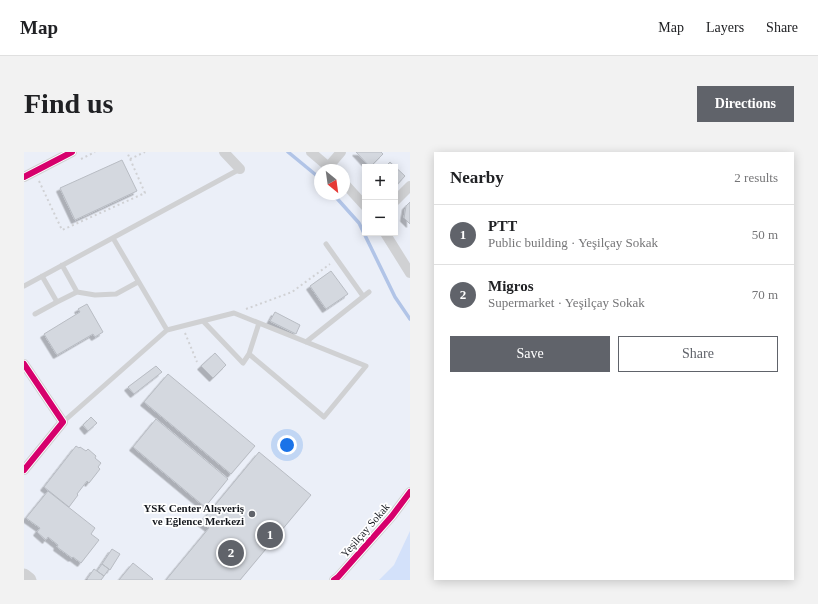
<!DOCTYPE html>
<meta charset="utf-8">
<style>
:root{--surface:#fff;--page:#f2f2f2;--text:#202124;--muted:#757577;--line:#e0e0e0;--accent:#60636a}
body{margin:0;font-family:"Times New Roman",serif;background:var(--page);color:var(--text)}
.controls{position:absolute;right:12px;top:12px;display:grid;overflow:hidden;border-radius:0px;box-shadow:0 2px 10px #0003}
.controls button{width:36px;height:36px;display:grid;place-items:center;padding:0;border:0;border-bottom:1px solid var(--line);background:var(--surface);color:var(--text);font:20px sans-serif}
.compass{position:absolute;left:290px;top:12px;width:36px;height:36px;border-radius:50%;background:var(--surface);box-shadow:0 2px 10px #0003;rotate:151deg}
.you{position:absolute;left:263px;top:293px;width:14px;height:14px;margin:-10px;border:3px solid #fff;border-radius:50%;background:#1a73e8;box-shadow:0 0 0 6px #1a73e833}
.badge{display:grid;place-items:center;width:26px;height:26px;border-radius:50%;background:var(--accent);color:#fff;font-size:13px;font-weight:700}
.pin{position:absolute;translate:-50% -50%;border:2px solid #fff;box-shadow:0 1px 4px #0006}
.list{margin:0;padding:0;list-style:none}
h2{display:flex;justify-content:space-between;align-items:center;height:52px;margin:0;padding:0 16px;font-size:17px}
h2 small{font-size:13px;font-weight:400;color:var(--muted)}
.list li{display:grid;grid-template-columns:26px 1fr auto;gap:12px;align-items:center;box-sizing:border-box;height:60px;padding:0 16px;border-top:1px solid var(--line)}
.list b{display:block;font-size:15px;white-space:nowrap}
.list p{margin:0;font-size:13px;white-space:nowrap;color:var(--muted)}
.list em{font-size:13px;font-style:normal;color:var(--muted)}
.actions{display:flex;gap:8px;padding:12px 16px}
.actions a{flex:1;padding:9px 0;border:1px solid var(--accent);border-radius:0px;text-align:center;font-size:14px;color:var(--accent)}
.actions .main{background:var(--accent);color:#fff}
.map{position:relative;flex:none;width:386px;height:428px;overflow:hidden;border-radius:0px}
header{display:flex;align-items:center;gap:24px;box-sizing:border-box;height:56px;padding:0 20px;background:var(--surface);border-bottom:1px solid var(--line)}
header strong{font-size:19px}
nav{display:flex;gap:22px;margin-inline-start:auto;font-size:14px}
.intro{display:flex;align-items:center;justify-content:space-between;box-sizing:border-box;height:96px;padding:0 24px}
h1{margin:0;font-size:28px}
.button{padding:10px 18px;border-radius:0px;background:var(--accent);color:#fff;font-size:14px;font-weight:700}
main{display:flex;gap:24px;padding:0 24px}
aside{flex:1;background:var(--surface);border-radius:0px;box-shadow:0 2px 10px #0003}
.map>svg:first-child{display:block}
</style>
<header>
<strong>Map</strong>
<nav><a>Map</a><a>Layers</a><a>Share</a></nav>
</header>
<div class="intro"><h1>Find us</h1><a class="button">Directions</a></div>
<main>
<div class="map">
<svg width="386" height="428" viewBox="0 0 386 428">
<defs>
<filter id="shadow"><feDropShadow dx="-3.5" dy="3.5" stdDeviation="0" flood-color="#0004"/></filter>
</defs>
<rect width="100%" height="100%" fill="#ebeff8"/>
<!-- green -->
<path fill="#d3e1fa" d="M386 379V428H355L370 413Z"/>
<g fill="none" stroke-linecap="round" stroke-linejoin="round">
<!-- stream -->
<path stroke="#b1c4e7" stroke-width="3.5" d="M264 0 292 23 296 27
M309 42 335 71 371 145 386 167"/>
</g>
<!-- building -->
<path fill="#d4d8df" stroke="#b8bcc3" filter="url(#shadow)" d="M332 0H357L359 2 346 15Z
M98 8 113 39 51 68 36 36Z
M366 10 381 24 371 35V15H361Z
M386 50V72L380 66 382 54Z
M307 119 324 142 302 157 286 134Z
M63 152 79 180 71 185 69 182 33 203 20 182 56 160 54 157Z
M251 160 276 173 272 182 246 169Z
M191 201 202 213 189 226 177 214Z
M132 214 138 220 110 242 104 235Z
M144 222 231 294 207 322 120 250Z
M67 265 73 271 64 279 59 273Z
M132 267 204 327 181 355 109 295Z
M52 294 55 296 56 295 62 299 64 297 72 304 71 306 77 311 74 315 76 317 65 331 63 329 53 342 54 343 45 355 20 335Z
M235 300 287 343 216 428H142L185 376 177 370Z
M24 339 71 376 67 382 75 388 57 411 49 405 48 406 33 395 34 393 24 385 22 388 13 380 16 376 2 366Z
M88 397 96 402 86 418 78 412Z
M109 411 129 427 128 428H95Z
M78 412 85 417 80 424 73 419Z
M70 417 80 424 77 428H64L63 427Z"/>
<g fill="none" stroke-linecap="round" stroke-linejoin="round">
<!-- path -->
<path stroke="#d0d1d4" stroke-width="2" stroke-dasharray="2 3" stroke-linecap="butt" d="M57 7 71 0
M106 7 121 0
M15 29 38 78 121 41 103 0
M222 157 268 140 306 112
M161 181 173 210"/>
<!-- lane -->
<path stroke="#d0d1d3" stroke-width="5" d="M302 92 339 144
M18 124 33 150 53 140 38 113
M0 134 216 17
M53 140 71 143 92 142 114 130
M11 162 33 150
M143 178 210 161 342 214 300 265 225 202 219 211 179 169
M282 190 345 140
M225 202 235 171
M39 270 143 178 89 86"/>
<!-- street -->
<path stroke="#d0d1d3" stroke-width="10" d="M200 0 216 17
M287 0 308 18
M305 14 317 0
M0 25 48 0
M320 31 341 54
M371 49 386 34
M361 81 386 121
M0 212 39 270 0 318
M310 428 314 425 368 364 386 340"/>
<!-- secondary -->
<path stroke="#d0d1d3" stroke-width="15" d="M0 424 5 428"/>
<defs>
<path id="cycleway" d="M0 25 48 0
M0 212 39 270 0 318
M310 428 314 425 368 364 386 340"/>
</defs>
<!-- cycleway casing -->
<use href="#cycleway" stroke="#fff" stroke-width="8"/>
<!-- cycleway -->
<use href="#cycleway" stroke="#d6006c" stroke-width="6"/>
</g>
<!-- markers -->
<circle fill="#60636a" stroke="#fff" stroke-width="1.5" cx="228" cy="362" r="4"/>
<g text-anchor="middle" stroke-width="3.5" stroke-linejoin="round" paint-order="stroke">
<!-- poi labels -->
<g font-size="11" font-weight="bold" fill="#15181e" stroke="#fff" text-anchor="end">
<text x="220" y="360">YSK Center Alışveriş<tspan x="220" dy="13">ve Eğlence Merkezi</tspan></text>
</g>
<!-- street labels -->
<g font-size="11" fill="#15181e" stroke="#fff">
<text transform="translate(341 378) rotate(-49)" y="4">Yeşilçay Sokak</text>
</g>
</g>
</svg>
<div class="controls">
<button>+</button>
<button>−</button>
</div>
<svg class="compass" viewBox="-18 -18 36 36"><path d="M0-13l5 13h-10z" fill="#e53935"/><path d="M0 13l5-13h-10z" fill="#757577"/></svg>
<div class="you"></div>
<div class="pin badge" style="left:246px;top:383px">1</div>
<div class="pin badge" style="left:207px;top:401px">2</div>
</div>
<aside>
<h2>Nearby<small>2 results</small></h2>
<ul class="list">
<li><span class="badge">1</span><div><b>PTT</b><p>Public building · Yeşilçay Sokak</p></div><em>50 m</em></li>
<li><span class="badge">2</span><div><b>Migros</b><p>Supermarket · Yeşilçay Sokak</p></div><em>70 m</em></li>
</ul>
<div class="actions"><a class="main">Save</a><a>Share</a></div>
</aside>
</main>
